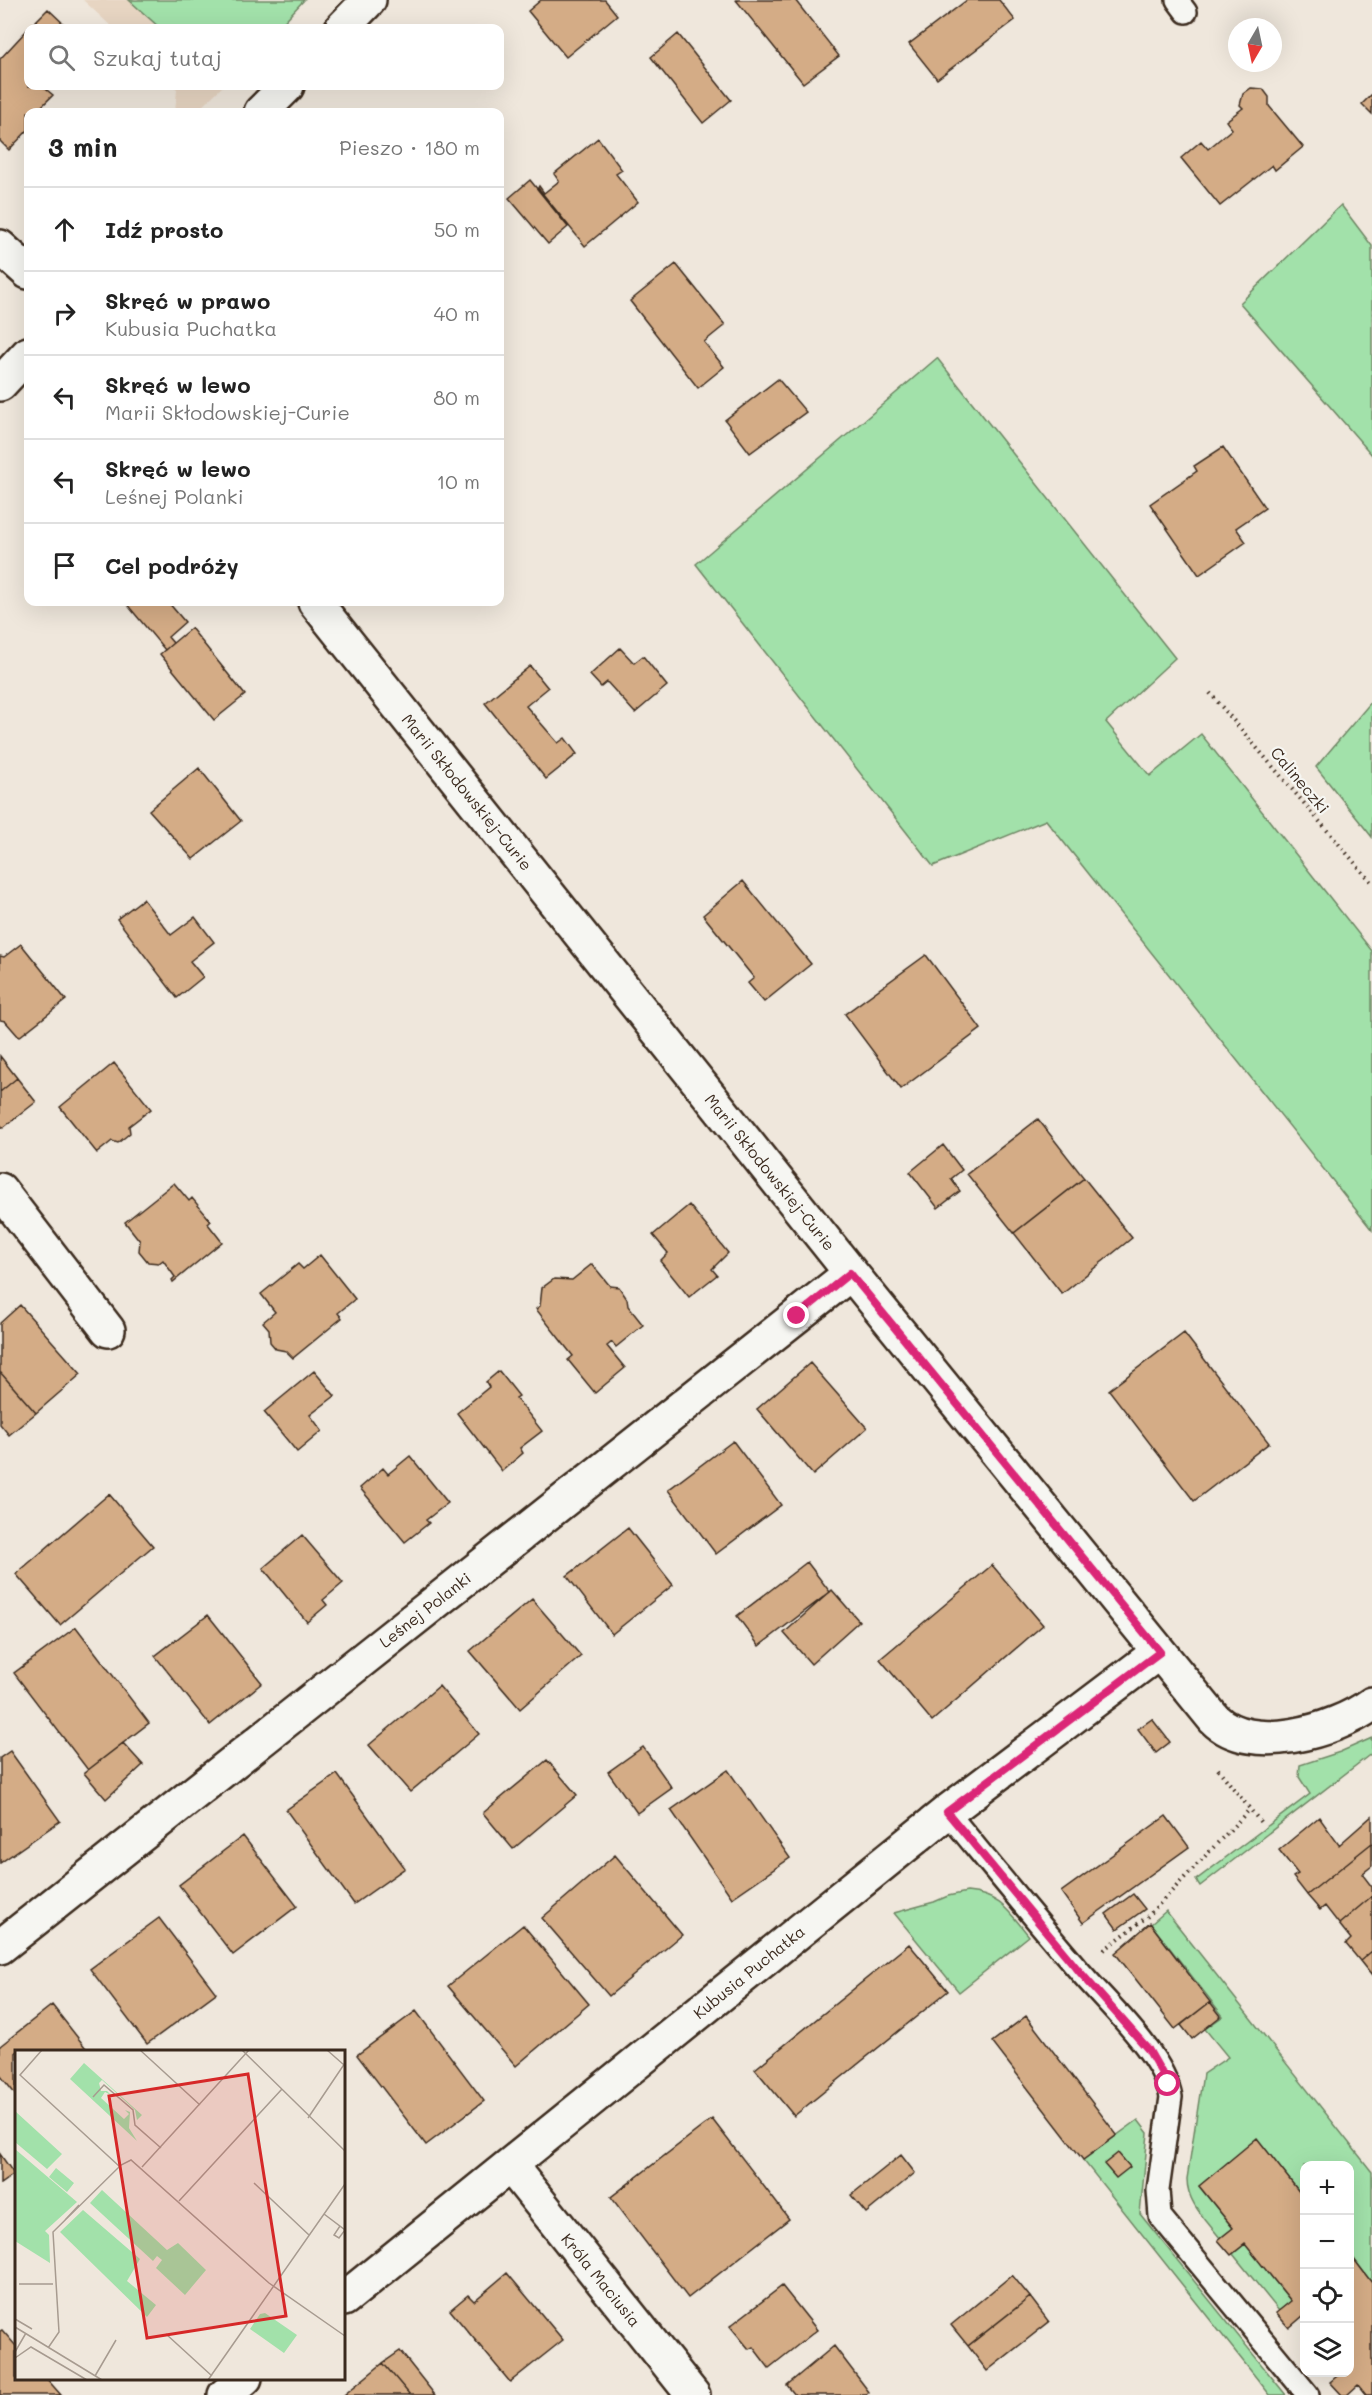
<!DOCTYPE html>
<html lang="pl">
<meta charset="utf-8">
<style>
:root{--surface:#fff;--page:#f6f6f6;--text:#222;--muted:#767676;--line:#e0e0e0}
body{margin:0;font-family:Mali,sans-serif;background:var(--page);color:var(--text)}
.controls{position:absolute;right:18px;bottom:18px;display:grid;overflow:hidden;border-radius:12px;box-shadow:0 6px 24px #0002}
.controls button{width:54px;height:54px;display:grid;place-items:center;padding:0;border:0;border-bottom:2px solid var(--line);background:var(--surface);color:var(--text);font:30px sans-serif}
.compass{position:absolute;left:1228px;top:18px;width:54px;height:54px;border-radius:50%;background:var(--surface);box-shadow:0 6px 24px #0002;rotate:189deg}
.stop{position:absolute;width:18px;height:18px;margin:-14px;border:4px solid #db2777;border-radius:50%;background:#fff}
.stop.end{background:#db2777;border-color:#fff;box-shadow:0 2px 6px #0008}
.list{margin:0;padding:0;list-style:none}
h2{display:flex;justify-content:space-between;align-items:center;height:78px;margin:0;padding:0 24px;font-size:26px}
h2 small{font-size:20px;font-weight:400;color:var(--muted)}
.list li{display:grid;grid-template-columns:39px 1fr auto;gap:18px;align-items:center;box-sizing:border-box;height:84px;padding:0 24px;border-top:2px solid var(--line)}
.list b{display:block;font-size:22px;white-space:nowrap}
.list p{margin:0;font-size:20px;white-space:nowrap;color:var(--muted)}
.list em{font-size:20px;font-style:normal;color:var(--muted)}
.icon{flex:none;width:33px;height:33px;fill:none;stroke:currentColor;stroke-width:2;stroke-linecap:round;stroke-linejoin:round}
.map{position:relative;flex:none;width:1372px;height:2395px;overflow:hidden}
.search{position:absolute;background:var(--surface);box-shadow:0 6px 24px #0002;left:24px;top:24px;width:480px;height:66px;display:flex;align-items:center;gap:15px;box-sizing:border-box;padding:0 21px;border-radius:12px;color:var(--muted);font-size:22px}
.panel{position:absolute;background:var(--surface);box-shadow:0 6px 24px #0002;left:24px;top:108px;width:480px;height:498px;border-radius:12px}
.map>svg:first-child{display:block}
</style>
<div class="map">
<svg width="1372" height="2395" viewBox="0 0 1372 2395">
<rect width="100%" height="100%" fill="#efe7dc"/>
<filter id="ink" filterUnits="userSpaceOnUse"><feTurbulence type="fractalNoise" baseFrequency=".0167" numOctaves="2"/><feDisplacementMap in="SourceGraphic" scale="12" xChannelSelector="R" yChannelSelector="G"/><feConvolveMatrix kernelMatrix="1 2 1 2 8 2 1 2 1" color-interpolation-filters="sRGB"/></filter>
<g filter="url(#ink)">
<!-- built -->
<path fill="#e7d5c2" d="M83 0H129L160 28H113Z
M173 86H223L196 112H175L177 89Z"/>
<!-- green -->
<path fill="#a2e1aa" stroke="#6e8664" stroke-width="1.5" d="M129 0H304L278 28H160Z
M1341 205 1372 246V455L1240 303Z
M937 358 1175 658 1106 722 1150 776 1201 734 1372 951V1230L1046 820 933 866 696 564Z
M1372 701V837L1316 767Z
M1372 1738V1753L1200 1886 1196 1880 1310 1794 1299 1777 1300 1765 1340 1752Z
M967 1892C1001 1895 1009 1912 1029 1936L959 1992 894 1913 934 1902 948 1896Z
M1166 1911 1372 2172V2283L1350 2254V2166H1304V2198L1257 2139 1199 2186 1233 2228 1220 2238C1206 2220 1187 2203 1187 2179L1203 2074 1228 2057 1205 2029 1223 2016 1151 1924Z
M1138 2120 1148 2133 1140 2214 1286 2395H1270L1083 2160Z
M1245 2244 1291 2301 1279 2311 1233 2254Z"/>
<!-- building -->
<path fill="#d4ac86" stroke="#3b2a1e" stroke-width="1.5" d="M541 0H605L617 15 566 57 528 11Z
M736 0H795L839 56 803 83Z
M967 0H999L1015 20 937 79 909 44Z
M48 9 68 28H29Z
M28 29V86H42L53 95 39 109 42 112H28V130L9 150 0 141V59Z
M678 34 731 100 703 123 651 57Z
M1251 88 1263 89 1269 97V106L1303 147 1275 170 1272 165 1220 206 1181 158 1201 141 1208 149 1232 129 1226 121 1243 108 1240 105 1243 94Z
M1372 94V114L1362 104Z
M598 138 622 170 616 174 638 202 585 246 538 188 539 186 544 193 559 181 554 174Z
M530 180 568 227 548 244 509 198Z
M676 264 725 325 704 342 724 367 698 388 630 301Z
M778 379 806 412 750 453 725 420Z
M1223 447 1265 508 1236 528 1246 542 1199 575 1150 504 1197 471 1194 466Z
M125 602H168L185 622 168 637 173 643 165 650Z
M191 628 245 695 214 720 160 654Z
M620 648 634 663 643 656 667 686 635 713 607 682 601 687 590 675Z
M530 666 548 688 526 706 558 743 565 738 577 754 546 779 485 703Z
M199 768 241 821 193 859 149 810Z
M743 881 811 964 764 1002 748 983 754 978 703 915Z
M143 899 171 935 195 917 214 942 190 961 203 977 177 998 117 919Z
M21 944 66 1000 19 1037 5 1021 0 1020V956L4 957Z
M926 955 981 1029 901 1089 845 1014Z
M0 1056 17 1078 0 1092Z
M114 1063 151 1109 129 1126 130 1133 118 1143 112 1141 97 1153 60 1107Z
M17 1078 36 1102 3 1128 0 1124V1092Z
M1038 1119 1084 1178 1014 1233 967 1174Z
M943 1145 962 1170 951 1179 960 1191 938 1208 910 1172Z
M1084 1178 1132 1238 1062 1294 1014 1233Z
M174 1183 189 1201 192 1198 211 1221 208 1224 222 1242 173 1282 172 1280 175 1277 163 1260 159 1263 148 1262 139 1251 140 1241 125 1222Z
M689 1205 728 1253 712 1269 717 1275 689 1297 660 1261 668 1253 653 1235Z
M320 1255 355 1299 338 1313 342 1318 293 1358 286 1351 276 1349 270 1342 269 1329 263 1322 275 1312 261 1294 298 1264 303 1269Z
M592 1264 610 1286 619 1287 627 1299 628 1306 643 1325 616 1347 612 1342 607 1346 625 1368 595 1393 568 1360 573 1356 536 1309 540 1306 542 1288 554 1279 572 1280Z
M20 1305 81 1374 36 1413 0 1372V1323Z
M1184 1333 1269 1443 1194 1501 1109 1390Z
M810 1363 867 1428 813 1475 757 1409Z
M314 1371 335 1396 310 1415 322 1431 297 1452 264 1412Z
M499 1371 519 1396 516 1398 542 1431 520 1448 523 1453 502 1471 457 1413 489 1387 486 1382Z
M0 1372 36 1413 9 1435 0 1424Z
M733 1441 781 1505 716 1554 668 1490Z
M410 1456 448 1503 426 1520 429 1523 405 1542 360 1488 383 1468 388 1474Z
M109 1494 153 1546 60 1625 16 1574Z
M628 1528 673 1585 612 1634 567 1576Z
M302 1535 343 1583 323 1600 327 1605 307 1622 263 1568Z
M807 1562 830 1592 759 1646 737 1616Z
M992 1565 1043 1625 932 1721 880 1659Z
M832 1590 859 1621 811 1664 784 1633Z
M532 1599 581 1656 520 1709 470 1651Z
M208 1615 262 1683 210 1725 155 1656Z
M76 1627 149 1723 88 1770 14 1673Z
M439 1686 479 1734 410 1792 369 1745Z
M1152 1719 1170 1742 1156 1753 1138 1729Z
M123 1743 143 1765 106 1799 84 1773Z
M643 1747 672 1788 637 1813 608 1772Z
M10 1751 60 1821 0 1863V1758Z
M547 1760 577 1795 513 1849 483 1813Z
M728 1770 790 1858 732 1898 671 1810Z
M337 1774 405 1868 354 1904 286 1810Z
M1166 1816 1189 1847 1083 1923 1061 1892Z
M1372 1816V1843L1307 1895 1293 1877 1298 1874 1279 1850 1319 1817 1339 1845Z
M243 1836 297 1906 233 1955 179 1885Z
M1372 1843V1866L1362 1874 1372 1887V1896L1339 1924 1325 1906 1320 1910 1307 1895Z
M615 1855 682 1935 609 1996 542 1918Z
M1133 1894 1145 1909 1117 1929 1106 1914Z
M1372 1896V1951L1360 1961 1346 1944 1351 1939 1339 1924Z
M159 1918 216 1993 147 2044 90 1969Z
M1150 1923 1210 2002 1175 2029 1115 1953Z
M523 1925 589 2004 516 2066 448 1986Z
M909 1944 948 1991 794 2116 755 2069Z
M1372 1951V1976L1360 1961Z
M1210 2002 1221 2016 1192 2039 1181 2025Z
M52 2005 89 2052H16V2095L0 2075V2046Z
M416 2011 484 2101 426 2145 357 2055Z
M1026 2016 1117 2135 1083 2160 992 2042Z
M712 2119 789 2219 688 2298 611 2197Z
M1257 2138 1304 2198V2318L1303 2316 1289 2328 1276 2313 1291 2301 1245 2244 1231 2255 1218 2240 1233 2228 1199 2186Z
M1118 2153 1130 2167 1116 2178 1104 2164Z
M0 2154 14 2174 0 2184Z
M901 2155 915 2173 866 2213 851 2195Z
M1350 2254 1372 2283V2395H1366L1358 2385 1347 2395H1342L1330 2382 1342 2372H1350Z
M507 2273 563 2340 510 2382 450 2310 468 2295 474 2301Z
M1012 2275 1030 2297 968 2346 951 2325Z
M782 2286 817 2330 769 2368 753 2347 749 2349 730 2326Z
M1030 2297 1049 2322 987 2371 968 2346Z
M2 2330 16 2346V2378H46L61 2395H0V2331Z
M834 2346 869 2392 866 2395H795L787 2385Z
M400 2351 435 2395H410L383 2363Z
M383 2363 410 2395H344Z"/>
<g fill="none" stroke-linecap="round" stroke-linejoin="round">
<defs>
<path id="service" d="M1177 0 1186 12
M947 1812C990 1864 1033 1917 1077 1968 1106 2003 1163 2053 1171 2097L1158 2190 1160 2216 1308 2395"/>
<path id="minor" d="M0 247 28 272
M315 602 851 1273 1214 1719C1251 1756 1335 1731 1372 1704
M0 1190 108 1330
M0 1947 851 1273
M510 2165 693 2395
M344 2299 947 1812 1159 1652
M225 2395 245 2378"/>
<path id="tertiary" d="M342 28 369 0
M261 112 287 86
M0 384 28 354"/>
</defs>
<!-- service casing -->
<use href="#service" stroke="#3b2a1e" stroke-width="26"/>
<!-- minor casing -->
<use href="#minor" stroke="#3b2a1e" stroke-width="38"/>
<!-- tertiary casing -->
<use href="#tertiary" stroke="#3b2a1e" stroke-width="38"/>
<!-- path -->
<path stroke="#3b2a1e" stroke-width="4" stroke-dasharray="1.5 4.5" stroke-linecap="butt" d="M1210 693 1372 883
M1218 1769 1262 1824
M1104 1950 1148 1916 1250 1809"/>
<!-- service -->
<use href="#service" stroke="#f6f6f2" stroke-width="21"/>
<!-- minor -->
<use href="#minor" stroke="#f6f6f2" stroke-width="33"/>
<!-- tertiary -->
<use href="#tertiary" stroke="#f6f6f2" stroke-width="33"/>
</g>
</g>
<g fill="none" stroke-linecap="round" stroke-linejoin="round" filter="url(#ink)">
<!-- route -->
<path stroke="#db2777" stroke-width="8" d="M797 1316 850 1273 1160 1652 947 1812 1079 1971 1148 2049 1168 2084"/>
</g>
<g text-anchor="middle" stroke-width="4.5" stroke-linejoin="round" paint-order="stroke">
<!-- street labels -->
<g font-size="16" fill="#3b2a1e" stroke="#f6f6f2">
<text transform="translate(1300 780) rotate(50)" y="6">Calineczki</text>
<text transform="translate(467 792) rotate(51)" y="6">Marii Skłodowskiej-Curie</text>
<text transform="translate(770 1172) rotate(51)" y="6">Marii Skłodowskiej-Curie</text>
<text transform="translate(425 1610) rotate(-38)" y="6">Leśnej Polanki</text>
<text transform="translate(749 1972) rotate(-39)" y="6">Kubusia Puchatka</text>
<text transform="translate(601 2280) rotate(51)" y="6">Króla Maciusia</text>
</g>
</g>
<!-- overview -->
<g transform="translate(15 2050)">
<rect width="330" height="330" fill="#efe7dc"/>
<path d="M69 13 127 65 122 70 120 60 87 30 84 33 86 41H92L96 45 90 42 86 48 109 69 114 64 110 60 115 62 114 78 122 91 55 29ZM0 61 47 104 32 119 0 92ZM0 99 62 152 30 181 34 185 35 213 0 191ZM41 118 59 133 52 142 34 127ZM87 140 152 200 163 193 191 220 170 245 141 218 147 210 142 206 138 211 75 153ZM68 160 125 209 112 231 141 255 132 267 45 182ZM250 263 282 285 269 303 235 279 245 264Z" fill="#a2e1aa"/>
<path fill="none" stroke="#a79b90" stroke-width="1.5" d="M27 0 5 25 104 116M125 0 185 55M227 0 330 101M312 0 329 15M78 47 89 35 118 60 120 75 146 98M293 68 330 13M127 117 234 0M239 133 294 185M164 151 267 39M309 164 330 180 324 188 319 185 325 176M50 170 64 155M4 234H38M0 269 17 279M0 277 87 330M151 284 197 326M33 298 44 282 38 182 106 115 116 110 254 233 330 286M0 302 11 283M0 308 16 297 72 330M80 326 101 290M193 330 330 134"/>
<path fill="#d62828" fill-opacity="0.15" stroke="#d62828" stroke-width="3" d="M233 24 271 266 132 288 94 46Z"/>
<rect width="330" height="330" fill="none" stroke="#3b2a1e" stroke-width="3"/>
</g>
</svg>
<div class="controls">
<button>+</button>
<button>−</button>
<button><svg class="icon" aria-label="locate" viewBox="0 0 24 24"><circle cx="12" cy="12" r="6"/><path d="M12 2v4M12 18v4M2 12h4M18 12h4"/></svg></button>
<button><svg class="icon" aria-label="layers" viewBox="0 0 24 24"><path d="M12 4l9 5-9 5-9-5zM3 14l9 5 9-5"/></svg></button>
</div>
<svg class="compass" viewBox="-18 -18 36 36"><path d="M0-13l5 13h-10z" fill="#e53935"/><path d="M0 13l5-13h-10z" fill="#767676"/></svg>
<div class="stop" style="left:1168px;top:2084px"></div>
<div class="stop end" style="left:797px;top:1316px"></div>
<div class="search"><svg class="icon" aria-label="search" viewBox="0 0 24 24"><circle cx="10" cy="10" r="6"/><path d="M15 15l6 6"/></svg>Szukaj tutaj</div>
<section class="panel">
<h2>3 min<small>Pieszo · 180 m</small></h2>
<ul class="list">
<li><svg class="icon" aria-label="ahead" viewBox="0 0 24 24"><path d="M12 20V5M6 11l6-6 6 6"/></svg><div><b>Idź prosto</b></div><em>50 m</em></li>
<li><svg class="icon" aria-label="right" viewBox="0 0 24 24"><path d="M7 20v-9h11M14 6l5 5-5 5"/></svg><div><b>Skręć w prawo</b><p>Kubusia Puchatka</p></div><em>40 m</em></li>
<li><svg class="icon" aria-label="left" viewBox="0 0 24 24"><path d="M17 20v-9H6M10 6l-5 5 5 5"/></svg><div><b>Skręć w lewo</b><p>Marii Skłodowskiej-Curie</p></div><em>80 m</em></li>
<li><svg class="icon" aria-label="left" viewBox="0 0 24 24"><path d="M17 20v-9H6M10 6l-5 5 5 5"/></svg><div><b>Skręć w lewo</b><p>Leśnej Polanki</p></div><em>10 m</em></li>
<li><svg class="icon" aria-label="arrive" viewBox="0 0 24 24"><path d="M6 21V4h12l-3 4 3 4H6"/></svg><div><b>Cel podróży</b></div></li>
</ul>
</section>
</div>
